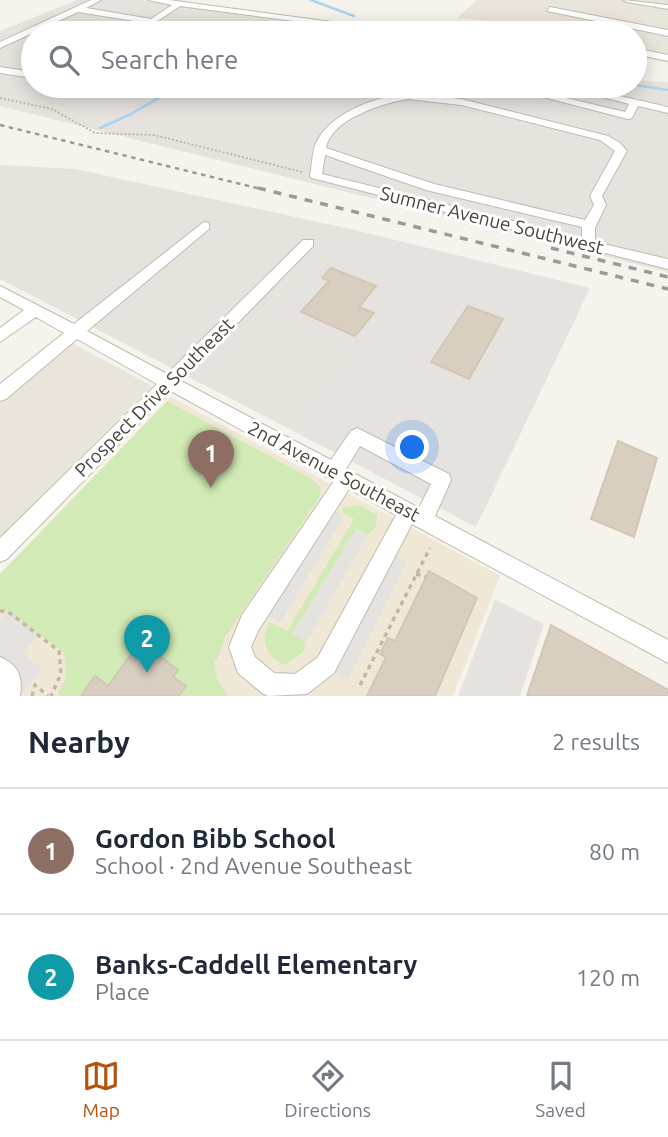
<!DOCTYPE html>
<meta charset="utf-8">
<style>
:root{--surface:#fff;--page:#f2f2f3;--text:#1f2937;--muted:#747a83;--line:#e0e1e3;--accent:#b45309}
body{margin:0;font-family:Ubuntu,sans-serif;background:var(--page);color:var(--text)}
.you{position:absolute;left:413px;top:448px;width:24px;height:24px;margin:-18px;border:5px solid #fff;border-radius:50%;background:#1a73e8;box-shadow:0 0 0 10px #1a73e833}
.badge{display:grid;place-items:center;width:46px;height:46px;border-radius:50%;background:var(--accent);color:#fff;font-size:23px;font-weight:700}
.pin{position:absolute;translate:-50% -58px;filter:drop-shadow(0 2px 4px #0008)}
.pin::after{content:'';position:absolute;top:37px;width:24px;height:21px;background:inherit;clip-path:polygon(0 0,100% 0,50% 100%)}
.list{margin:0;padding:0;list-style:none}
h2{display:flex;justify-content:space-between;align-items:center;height:91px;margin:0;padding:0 28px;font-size:30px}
h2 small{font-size:23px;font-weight:400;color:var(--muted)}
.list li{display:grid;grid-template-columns:46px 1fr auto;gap:21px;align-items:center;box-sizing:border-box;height:126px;padding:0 28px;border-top:2px solid var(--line)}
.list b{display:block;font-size:26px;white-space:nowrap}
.list p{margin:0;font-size:23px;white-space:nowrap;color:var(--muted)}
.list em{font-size:23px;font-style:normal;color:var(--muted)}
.icon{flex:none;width:38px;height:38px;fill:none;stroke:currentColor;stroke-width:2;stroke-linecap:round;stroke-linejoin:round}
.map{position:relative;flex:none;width:668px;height:696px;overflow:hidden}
.search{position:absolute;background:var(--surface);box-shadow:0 4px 18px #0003;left:21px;right:21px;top:21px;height:77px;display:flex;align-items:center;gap:18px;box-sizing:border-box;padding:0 24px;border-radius:38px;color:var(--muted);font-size:26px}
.sheet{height:343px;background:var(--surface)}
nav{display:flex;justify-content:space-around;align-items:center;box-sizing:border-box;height:98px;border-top:2px solid var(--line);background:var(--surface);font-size:19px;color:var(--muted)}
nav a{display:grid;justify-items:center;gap:4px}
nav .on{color:var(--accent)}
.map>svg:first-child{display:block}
</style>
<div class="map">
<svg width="668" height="696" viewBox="0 0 668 696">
<rect width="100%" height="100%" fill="#f6f3ec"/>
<!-- residential -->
<path fill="#eae5da" d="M477 0H668V63L635 56V33H534L524 24 457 18Z
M72 343 152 386 0 537V403Z"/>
<!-- industrial -->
<path fill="#e6e2dd" d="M77 0H139L284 21 401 33H33V86H635V80L668 82V272L0 106V31Z
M0 165 75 169 355 230 279 309 365 350 301 435 0 279Z"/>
<!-- education -->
<path fill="#efe8d6" d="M171 397 500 576 453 696H0V574Z"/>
<!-- green -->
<path fill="#d2eab5" d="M167 401 312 479 321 488 319 498 225 637 218 659H214L217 679 228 696H179L186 686 173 677 154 652 149 659 136 649 108 686 95 676 81 696H60L58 694 66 677 64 652 0 608V574Z
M359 505 377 515 376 527 368 535 356 529 293 634 306 643 303 652 285 665C266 657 259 640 270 622L287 631 354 519 343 513 342 508Z"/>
<!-- parking -->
<path fill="#e5e3e0" d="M355 230 590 288 476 527 301 435 365 350 279 309Z
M332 509 344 516 280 623 266 614Z
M356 529 368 535 306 643 292 634Z
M394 554 407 562 348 680 333 671Z
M495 599 544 624 520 696H458Z
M8 611 38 635 23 653 42 669 20 696H0V620Z"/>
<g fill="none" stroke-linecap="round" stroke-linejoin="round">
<!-- stream -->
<path stroke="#a9d4f2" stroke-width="2.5" d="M311 0 354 16
M393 30 401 33
M269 33 285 30 386 33
M635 85 668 90
M100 128 131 114 179 86"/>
</g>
<!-- building -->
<path fill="#d8cfc1" stroke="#d3c7b4" stroke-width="2" d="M331 268 376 286 359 307 374 313 355 336 301 312 329 281 322 278Z
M468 306 503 319 469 379 431 362Z
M618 441 657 458 634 537 591 519Z
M429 571 477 598 435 696H367L386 657 380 654 388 638 395 641Z
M551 625 668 690V696H527Z
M135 649 149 659 154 652 178 670 173 677 186 686 179 696H81L95 676 108 686Z"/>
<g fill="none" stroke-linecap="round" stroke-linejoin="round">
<defs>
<path id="minor" d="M91 0H101L86 8 151 19 172 5 148 0H169L332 22 522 25 553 33 332 26 180 6 153 24 78 12 0 48V42Z
M623 0 668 5V9L627 2Z
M550 7 668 30V36L547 11Z
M635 48 668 55V61L635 54Z
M0 67 33 72V78L0 73Z
M500 86H516L625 112 629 104 560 86H576L668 107V113L638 106 632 118 628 119Z
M408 93 461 99 608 136 620 143 627 151 602 196 606 205 595 228V242L668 259V269L312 178 310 176C312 165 312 149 318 139 336 110 377 97 408 93ZM408 99 461 105 600 140 615 151 590 196 594 205 585 220 434 184 326 148C331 119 383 103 408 99ZM325 155 426 190 582 227V238L322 174Z
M204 222 209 223V229L87 331 167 374 303 240H313V246L181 381 331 460 351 431 357 428 449 474 451 480 435 516 668 640V663L412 524 334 673 307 694 268 696 262 693 238 673 229 647 242 615 334 481 171 391 7 559 0 562V538L157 384 77 339 6 399 0 401V384L64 333 36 317 0 342V328L24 310 0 297V286L74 324ZM360 446 431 484 419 508 346 469ZM349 489 396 515 318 657 295 674 274 673 255 657 251 647 258 631Z
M0 657C19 665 23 677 20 696H0Z"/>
</defs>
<!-- minor casing -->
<use href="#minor" stroke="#c2bbae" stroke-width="2"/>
<!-- path-far1 -->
<path stroke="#c4b79f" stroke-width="2" stroke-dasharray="2 2" stroke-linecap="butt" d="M0 98 52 109 95 133 154 135 302 172"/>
<!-- path -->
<path stroke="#c4b79f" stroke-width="3.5" stroke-dasharray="4.5 4.5" stroke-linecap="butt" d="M416 574 426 577
M0 611H7L59 651 61 674 51 696
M360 685 430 548
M32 696 35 685 48 696"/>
<!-- minor -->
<use href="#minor" fill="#fff" fill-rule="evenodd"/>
<!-- rail-far1 -->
<path stroke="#9a9a9a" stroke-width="2.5" stroke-dasharray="4.5 4.5" stroke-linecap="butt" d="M0 125 265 190"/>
<!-- rail -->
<path stroke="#9a9a9a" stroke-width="3.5" stroke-dasharray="8 8" stroke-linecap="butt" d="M258 188 668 289
M551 248 668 277"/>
</g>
<g text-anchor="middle" stroke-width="6" stroke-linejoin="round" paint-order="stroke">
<!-- street labels -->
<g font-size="19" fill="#4b4439" stroke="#fff">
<text transform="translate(492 220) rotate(14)" y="7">Sumner Avenue Southwest</text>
<text transform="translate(154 397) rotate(-45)" y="7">Prospect Drive Southeast</text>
<text transform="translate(334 471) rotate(28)" y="7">2nd Avenue Southeast</text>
</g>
</g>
</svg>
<div class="you"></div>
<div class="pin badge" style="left:211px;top:488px;background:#8d6e63">1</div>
<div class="pin badge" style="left:147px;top:673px;background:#0f9aa8">2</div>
<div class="search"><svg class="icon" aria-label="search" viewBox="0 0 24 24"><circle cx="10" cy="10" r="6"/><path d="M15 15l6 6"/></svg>Search here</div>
</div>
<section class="sheet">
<h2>Nearby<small>2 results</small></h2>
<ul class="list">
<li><span class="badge" style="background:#8d6e63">1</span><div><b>Gordon Bibb School</b><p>School · 2nd Avenue Southeast</p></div><em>80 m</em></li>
<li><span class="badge" style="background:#0f9aa8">2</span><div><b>Banks-Caddell Elementary</b><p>Place</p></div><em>120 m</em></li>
</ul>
</section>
<nav>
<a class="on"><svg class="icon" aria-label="map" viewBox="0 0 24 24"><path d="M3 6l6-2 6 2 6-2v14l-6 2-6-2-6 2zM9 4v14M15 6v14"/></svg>Map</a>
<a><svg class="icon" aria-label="directions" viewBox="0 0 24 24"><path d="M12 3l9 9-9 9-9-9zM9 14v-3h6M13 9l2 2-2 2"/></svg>Directions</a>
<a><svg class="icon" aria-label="saved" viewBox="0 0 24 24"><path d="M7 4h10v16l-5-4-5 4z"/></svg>Saved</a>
</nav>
